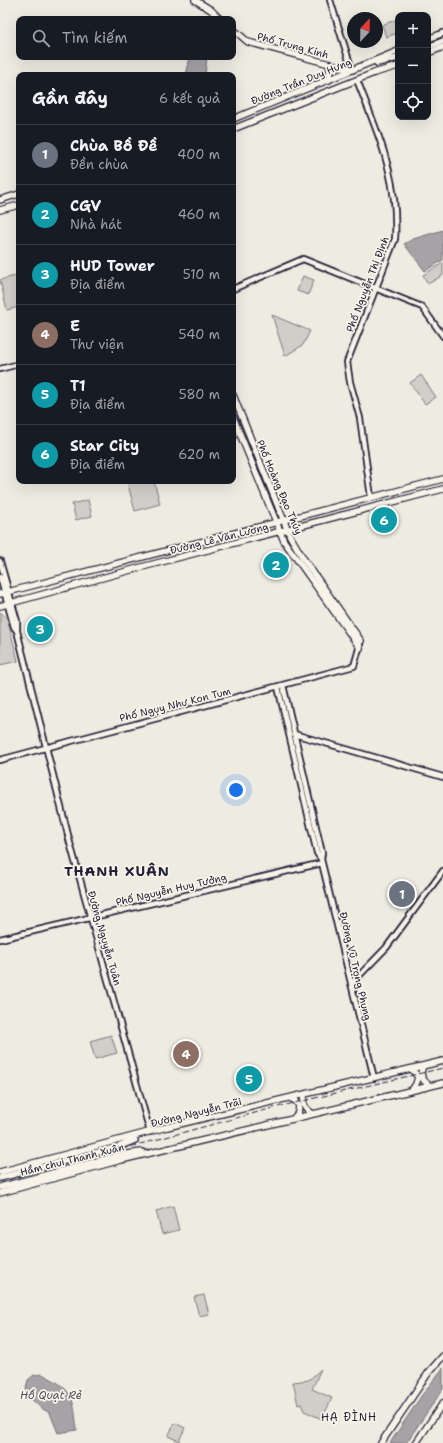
<!DOCTYPE html>
<html lang="vi">
<meta charset="utf-8">
<style>
:root{--surface:#171b24;--page:#20242c;--text:#f1f3f6;--muted:#9ea1a6;--line:#363941;--accent:#d93025}
body{margin:0;font-family:"Shantell Sans",sans-serif;background:var(--page);color:var(--text)}
.controls{position:absolute;right:12px;top:12px;display:grid;overflow:hidden;border-radius:8px;box-shadow:0 4px 16px #0002}
.controls button{width:36px;height:36px;display:grid;place-items:center;padding:0;border:0;border-bottom:1px solid var(--line);background:var(--surface);color:var(--text);font:20px sans-serif}
.compass{position:absolute;left:347px;top:12px;width:36px;height:36px;border-radius:50%;background:var(--surface);box-shadow:0 4px 16px #0002;rotate:22deg}
.you{position:absolute;left:236px;top:790px;width:14px;height:14px;margin:-10px;border:3px solid #fff;border-radius:50%;background:#1a73e8;box-shadow:0 0 0 6px #1a73e833}
.badge{display:grid;place-items:center;width:26px;height:26px;border-radius:50%;background:var(--accent);color:#fff;font-size:13px;font-weight:700}
.pin{position:absolute;translate:-50% -50%;border:2px solid #fff;box-shadow:0 1px 4px #0006}
.list{margin:0;padding:0;list-style:none}
h2{display:flex;justify-content:space-between;align-items:center;height:52px;margin:0;padding:0 16px;font-size:17px}
h2 small{font-size:13px;font-weight:400;color:var(--muted)}
.list li{display:grid;grid-template-columns:26px 1fr auto;gap:12px;align-items:center;box-sizing:border-box;height:60px;padding:0 16px;border-top:1px solid var(--line)}
.list b{display:block;font-size:15px;white-space:nowrap}
.list p{margin:0;font-size:13px;white-space:nowrap;color:var(--muted)}
.list em{font-size:13px;font-style:normal;color:var(--muted)}
.icon{flex:none;width:22px;height:22px;fill:none;stroke:currentColor;stroke-width:2;stroke-linecap:round;stroke-linejoin:round}
.map{position:relative;flex:none;width:443px;height:1443px;overflow:hidden}
.search{position:absolute;background:var(--surface);box-shadow:0 4px 16px #0002;left:16px;top:16px;width:220px;height:44px;display:flex;align-items:center;gap:10px;box-sizing:border-box;padding:0 14px;border-radius:8px;color:var(--muted);font-size:15px}
.panel{position:absolute;background:var(--surface);box-shadow:0 4px 16px #0002;left:16px;top:72px;width:220px;height:412px;border-radius:8px}
.map>svg:first-child{display:block}
</style>
<div class="map">
<svg width="443" height="1443" viewBox="0 0 443 1443">
<rect width="100%" height="100%" fill="#eeebe1"/>
<filter id="ink" filterUnits="userSpaceOnUse"><feTurbulence type="fractalNoise" baseFrequency=".025" numOctaves="2"/><feDisplacementMap in="SourceGraphic" scale="8" xChannelSelector="R" yChannelSelector="G"/><feConvolveMatrix kernelMatrix="1 2 1 2 8 2 1 2 1" color-interpolation-filters="sRGB"/></filter>
<g filter="url(#ink)">
<!-- green -->
<path fill="#d1cdc9" stroke="#7a7882" d="M398 19V33L386 37 382 25Z
M443 263V275L428 284 423 275Z
M19 275V307L7 310 0 280Z
M303 276 314 280 308 295 297 291Z
M272 315 310 331 303 345 285 356Z
M421 375 436 397 425 404 410 383Z
M127 481H154L160 504 135 511Z
M88 500 92 516 76 520 72 504Z
M0 612 7 618 18 661 0 665Z
M111 1035 117 1053 95 1059 90 1041Z
M173 1206 179 1230 162 1234 156 1211Z
M204 1295 209 1314 199 1316 194 1297Z
M321 1369 312 1389 332 1398 322 1419 304 1411 301 1404 298 1405 293 1382 309 1380Z
M175 1423 185 1428 179 1441 168 1436Z"/>
<!-- water -->
<path fill="#a6a3a6" stroke="#716f7b" d="M190 57H207L205 75H186Z
M443 230V260L425 271 404 244 413 239Z
M443 1368V1389L406 1443H390L422 1395Z
M42 1374C74 1390 73 1396 77 1430L58 1433 50 1413 41 1408 28 1396 26 1388 28 1380 34 1375Z"/>
<g fill="none" stroke-linecap="round" stroke-linejoin="round">
<defs>
<path id="minor" d="M330 0 352 70
M357 80C374 124 393 165 395 212 395 222 396 230 395 239L347 362 350 382 360 418 371 497
M233 289 303 259 422 307 443 336
M0 369 19 364
M0 561 17 621V631
M0 577 14 627 17 631 70 843 150 1132
M283 685 322 853 321 859 374 1078
M278 687 317 853 321 859
M294 734 443 777
M0 760 354 666 360 645
M0 939 322 863
M351 984 386 948 443 871"/>
<path id="major" d="M195 0 211 10 220 19
M233 29 248 42 352 70
M428 39 443 33
M428 47 443 41
M428 53 443 47
M377 63 398 58
M329 80 330 64
M233 119 398 51
M233 129 374 73 398 66
M0 200 19 194
M0 210 19 205
M233 395 290 536 303 558 361 641
M233 417 284 541 360 648
M0 594 443 479
M0 606 138 568 443 489
M423 1066C419 1075 422 1080 430 1086
M412 1069 418 1077 416 1084 412 1090
M305 1094C301 1103 305 1109 313 1114
M290 1098 296 1101 299 1106 298 1113 293 1119
M0 1172 167 1127 443 1061
M0 1178 118 1147 135 1140
M0 1187 120 1155 142 1152
M0 1193 121 1160 443 1083
M381 1443 429 1372 443 1356
M416 1443 443 1403"/>
</defs>
<!-- minor casing -->
<use href="#minor" stroke="#22223b" stroke-width="8"/>
<!-- major casing -->
<use href="#major" stroke="#22223b" stroke-width="8"/>
<!-- minor -->
<use href="#minor" stroke="#f7f3e8" stroke-width="4.5"/>
<!-- major -->
<use href="#major" stroke="#f7f3e8" stroke-width="5.5"/>
<!-- rail -->
<path stroke="#22223b" stroke-width="1" stroke-dasharray="6 3" stroke-linecap="butt" d="M0 1182 277 1107 443 1068"/>
</g>
</g>
<g text-anchor="middle" stroke-width="3.5" stroke-linejoin="round" paint-order="stroke">
<!-- street labels -->
<g font-size="10" fill="#22223b" stroke="#f7f3e8">
<text transform="translate(293 45) rotate(15)" y="4">Phố Trung Kính</text>
<text transform="translate(301 81) rotate(-22)" y="4">Đường Trần Duy Hưng</text>
<text transform="translate(367 284) rotate(-69)" y="4">Phố Nguyễn Thị Định</text>
<text transform="translate(280 487) rotate(67)" y="4">Phố Hoàng Đạo Thúy</text>
<text transform="translate(219 538) rotate(-14)" y="4">Đường Lê Văn Lương</text>
<text transform="translate(175 704) rotate(-14)" y="4">Phố Ngụy Như Kon Tum</text>
<text transform="translate(171 889) rotate(-13)" y="4">Phố Nguyễn Huy Tưởng</text>
<text transform="translate(105 938) rotate(74)" y="4">Đường Nguyễn Tuân</text>
<text transform="translate(356 966) rotate(77)" y="4">Đường Vũ Trọng Phụng</text>
<text transform="translate(196 1112) rotate(-14)" y="4">Đường Nguyễn Trãi</text>
<text transform="translate(72 1159) rotate(-14)" y="4">Hầm chui Thanh Xuân</text>
</g>
<!-- water labels -->
<g font-size="11" font-style="italic" fill="#504f60" stroke="#f7f3e8">
<text x="51" y="1399">Hồ Quạt Rẻ</text>
</g>
<!-- neighbourhood labels -->
<g font-size="11" letter-spacing="1" fill="#22223b" stroke="#f7f3e8">
<text x="349" y="1421">HẠ ĐÌNH</text>
</g>
<!-- district labels -->
<g font-size="14" font-weight="bold" letter-spacing="1" fill="#22223b" stroke="#f7f3e8">
<text x="117" y="876">THANH XUÂN</text>
</g>
</g>
</svg>
<div class="controls">
<button>+</button>
<button>−</button>
<button><svg class="icon" aria-label="locate" viewBox="0 0 24 24"><circle cx="12" cy="12" r="6"/><path d="M12 2v4M12 18v4M2 12h4M18 12h4"/></svg></button>
</div>
<svg class="compass" viewBox="-18 -18 36 36"><path d="M0-13l5 13h-10z" fill="#e53935"/><path d="M0 13l5-13h-10z" fill="#9ea1a6"/></svg>
<div class="you"></div>
<div class="pin badge" style="left:402px;top:894px;background:#6b7280">1</div>
<div class="pin badge" style="left:276px;top:565px;background:#0f9aa8">2</div>
<div class="pin badge" style="left:40px;top:629px;background:#0f9aa8">3</div>
<div class="pin badge" style="left:186px;top:1054px;background:#8d6e63">4</div>
<div class="pin badge" style="left:249px;top:1079px;background:#0f9aa8">5</div>
<div class="pin badge" style="left:384px;top:520px;background:#0f9aa8">6</div>
<div class="search"><svg class="icon" aria-label="search" viewBox="0 0 24 24"><circle cx="10" cy="10" r="6"/><path d="M15 15l6 6"/></svg>Tìm kiếm</div>
<section class="panel">
<h2>Gần đây<small>6 kết quả</small></h2>
<ul class="list">
<li><span class="badge" style="background:#6b7280">1</span><div><b>Chùa Bồ Đề</b><p>Đền chùa</p></div><em>400 m</em></li>
<li><span class="badge" style="background:#0f9aa8">2</span><div><b>CGV</b><p>Nhà hát</p></div><em>460 m</em></li>
<li><span class="badge" style="background:#0f9aa8">3</span><div><b>HUD Tower</b><p>Địa điểm</p></div><em>510 m</em></li>
<li><span class="badge" style="background:#8d6e63">4</span><div><b>E</b><p>Thư viện</p></div><em>540 m</em></li>
<li><span class="badge" style="background:#0f9aa8">5</span><div><b>T1</b><p>Địa điểm</p></div><em>580 m</em></li>
<li><span class="badge" style="background:#0f9aa8">6</span><div><b>Star City</b><p>Địa điểm</p></div><em>620 m</em></li>
</ul>
</section>
</div>
